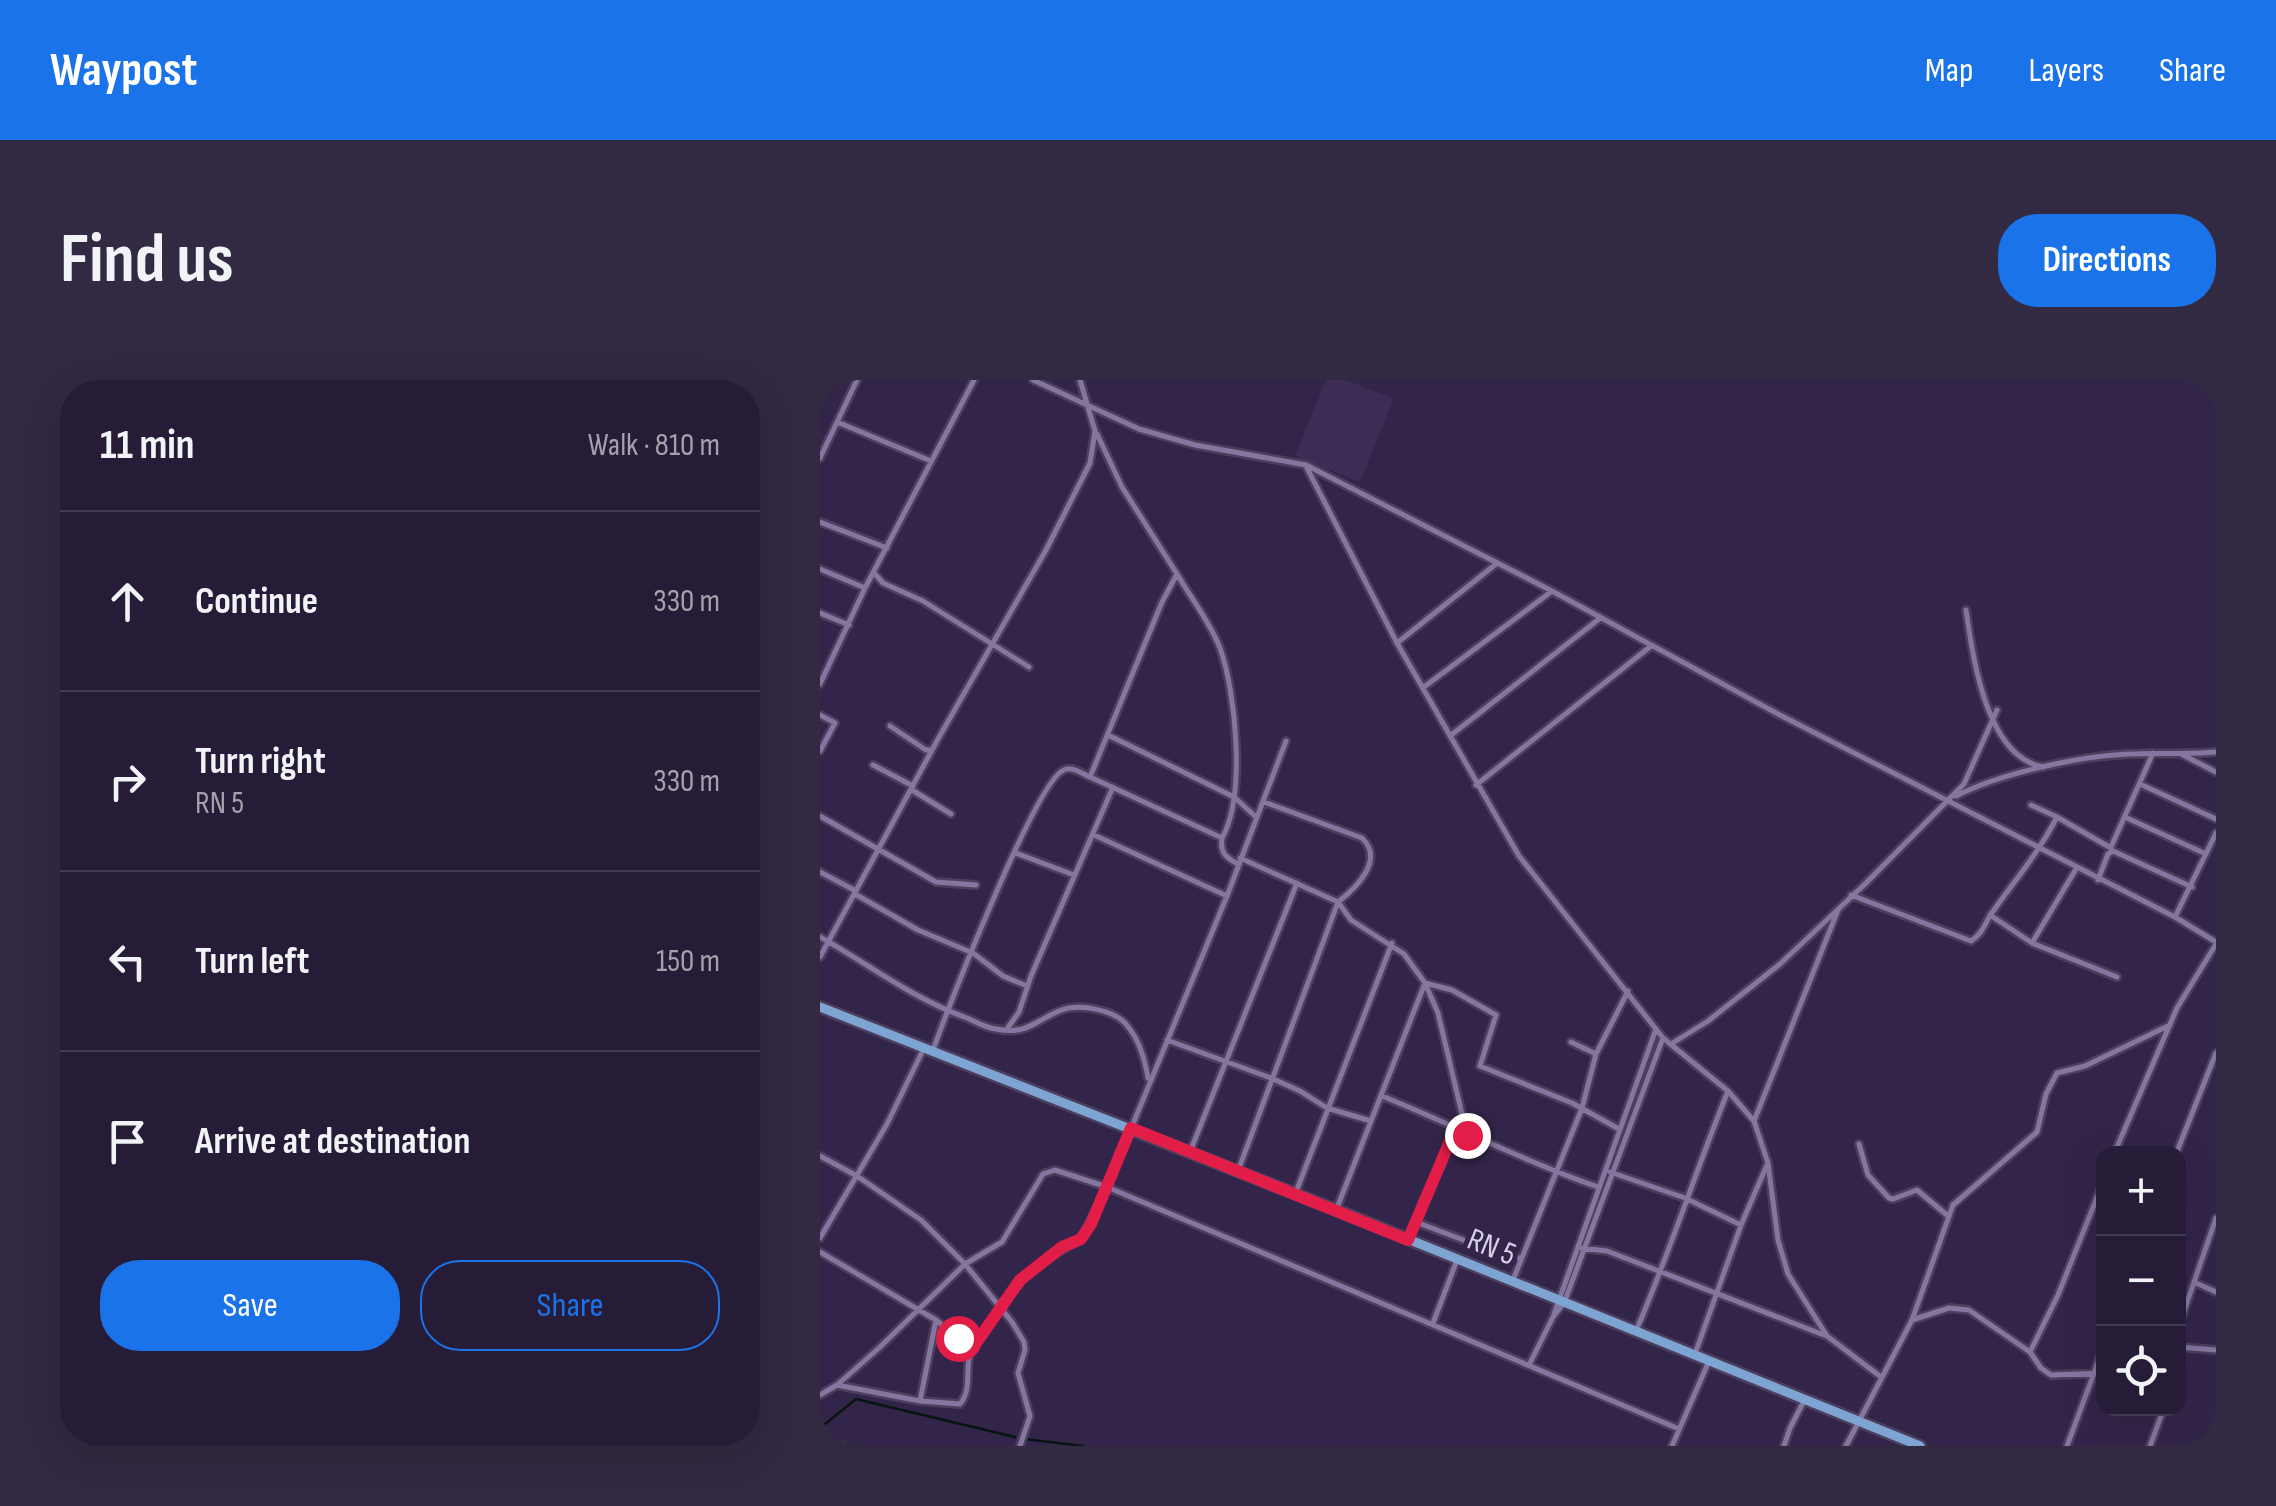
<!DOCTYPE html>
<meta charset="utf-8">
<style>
:root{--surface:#261c37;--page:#322942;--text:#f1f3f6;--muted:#a4a1ad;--line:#423a52;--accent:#1a73e8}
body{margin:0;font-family:"Sofia Sans Condensed",sans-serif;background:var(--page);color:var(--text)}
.controls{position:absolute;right:30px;bottom:30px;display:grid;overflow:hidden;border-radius:20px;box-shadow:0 10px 40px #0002}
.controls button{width:90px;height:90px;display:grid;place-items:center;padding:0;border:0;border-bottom:2px solid var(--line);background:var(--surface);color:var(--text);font:50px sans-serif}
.stop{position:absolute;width:30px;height:30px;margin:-22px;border:8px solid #e11d48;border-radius:50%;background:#fff}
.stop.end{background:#e11d48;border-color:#fff;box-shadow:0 2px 10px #0008}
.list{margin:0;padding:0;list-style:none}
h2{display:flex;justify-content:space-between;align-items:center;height:130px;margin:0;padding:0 40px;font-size:42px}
h2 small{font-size:32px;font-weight:400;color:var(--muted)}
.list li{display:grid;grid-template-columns:65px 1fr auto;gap:30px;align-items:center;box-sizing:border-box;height:180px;padding:0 40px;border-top:2px solid var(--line)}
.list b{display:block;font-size:38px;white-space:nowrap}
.list p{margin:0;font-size:32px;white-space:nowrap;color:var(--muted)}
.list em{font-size:32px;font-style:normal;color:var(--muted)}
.actions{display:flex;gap:20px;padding:30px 40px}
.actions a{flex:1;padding:22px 0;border:2px solid var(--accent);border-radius:40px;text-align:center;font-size:35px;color:var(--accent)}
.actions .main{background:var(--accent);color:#fff}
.icon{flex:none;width:55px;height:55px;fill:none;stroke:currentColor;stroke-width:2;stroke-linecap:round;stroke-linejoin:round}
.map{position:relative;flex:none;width:1396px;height:1066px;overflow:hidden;border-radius:40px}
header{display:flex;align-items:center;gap:60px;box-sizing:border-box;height:140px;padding:0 50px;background:var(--accent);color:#fff}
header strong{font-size:48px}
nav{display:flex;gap:55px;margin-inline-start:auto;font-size:35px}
.intro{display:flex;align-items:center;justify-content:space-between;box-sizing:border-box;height:240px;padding:0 60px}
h1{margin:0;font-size:70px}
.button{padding:25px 45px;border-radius:40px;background:var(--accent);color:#fff;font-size:35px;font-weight:700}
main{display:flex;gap:60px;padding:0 60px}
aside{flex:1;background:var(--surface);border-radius:40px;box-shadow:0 10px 40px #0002}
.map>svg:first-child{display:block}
</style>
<header>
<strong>Waypost</strong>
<nav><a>Map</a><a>Layers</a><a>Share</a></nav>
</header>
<div class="intro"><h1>Find us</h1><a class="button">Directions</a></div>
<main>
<aside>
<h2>11 min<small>Walk · 810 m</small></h2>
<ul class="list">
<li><svg class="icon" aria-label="ahead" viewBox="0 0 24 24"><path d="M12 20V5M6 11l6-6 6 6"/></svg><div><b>Continue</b></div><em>330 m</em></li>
<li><svg class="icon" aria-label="right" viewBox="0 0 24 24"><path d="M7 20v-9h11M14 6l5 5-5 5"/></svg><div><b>Turn right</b><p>RN 5</p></div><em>330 m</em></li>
<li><svg class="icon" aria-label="left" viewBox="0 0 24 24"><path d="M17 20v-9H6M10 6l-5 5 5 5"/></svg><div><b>Turn left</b></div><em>150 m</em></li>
<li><svg class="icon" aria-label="arrive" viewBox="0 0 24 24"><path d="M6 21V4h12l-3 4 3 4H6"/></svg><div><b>Arrive at destination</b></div></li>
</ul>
<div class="actions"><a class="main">Save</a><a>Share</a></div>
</aside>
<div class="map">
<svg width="1396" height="1066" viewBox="0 0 1396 1066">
<rect width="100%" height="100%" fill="#332549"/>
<!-- built -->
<path fill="#3d2c56" d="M506 0H526L574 19 540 102 475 76Z"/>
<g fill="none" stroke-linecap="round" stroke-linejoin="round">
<!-- stream -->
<path stroke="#071512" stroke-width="2.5" d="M2 1053 5 1044 36 1019 195 1057
M205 1059 263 1066"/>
<defs>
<path id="minor" d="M213 0 319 49 375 65 486 85 732 211 960 335 1355 537 1396 562
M17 42 111 81
M0 78 37 0
M487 88 577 263 699 476 843 658 908 711 934 741 948 783 958 860 968 894 1007 956 1061 997
M0 142 67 168
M0 189 45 208
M55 194 63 203 103 221 209 287
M357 194C371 218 390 242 400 268 416 313 426 416 402 458
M1146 230C1153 277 1166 378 1224 387
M0 233 29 245
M577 263 676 184
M0 304 45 208 154 0
M604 307 732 211
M0 335 15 343 0 371
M70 346 106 370H112
M288 355 414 417 436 437
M630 356 779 239
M1363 375 1396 392
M53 385 93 406
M270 397 342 222 357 194 302 107 277 54
M1320 404 1396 439
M656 405 831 266
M92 410 131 434
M1136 416C1177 395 1247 379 1294 375 1328 372 1362 375 1396 372
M1211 425 1237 437
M0 436 116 502 156 505
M1307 438 1386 474
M274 455 407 516
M1291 467 1333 373
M196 473 254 495
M420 478 518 522 531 540 584 574 605 603 618 633 647 755
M0 492 36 511
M1278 500 1288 474 1293 471 1372 507
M35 514 98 550 153 573 183 596 207 606
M1031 515 1151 561C1164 553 1165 541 1174 530 1196 499 1219 472 1237 437L1291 468
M1170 535 1212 563 1297 597
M1355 537 1396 453
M0 557C50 585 93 619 147 638 156 642 166 648 176 649 207 655 213 642 239 631 258 623 297 629 309 648 320 662 325 680 328 698
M1212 563 1256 489
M0 577 118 359 226 170 270 83 275 51 260 0
M187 649 199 632 211 596 293 407
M347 660 451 698 480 711 507 728 551 741
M751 662 776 674
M851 664 888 641 960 584 1046 503 1144 404 1177 330
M113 670C129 626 213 409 242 391 251 385 261 393 270 397L402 458C400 473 405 477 418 484
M562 716C634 745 703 781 778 807
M934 741 1018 530
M1039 764 1048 795 1069 818 1073 819 1097 810 1128 836
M370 772 477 503
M1294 774 1357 628 1396 564
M1356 774 1396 673
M0 776 37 796 101 840 145 884 192 942 204 962 205 970 198 993 210 1036 200 1066
M418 791 518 522C536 508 565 480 542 458L444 422
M790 792 865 818 921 845
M476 812 572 563
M517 828 605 603 632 610 676 635 660 686 752 723 799 749
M596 842 688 877 700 878
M0 858 67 744 104 668
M588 859 636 747
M761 868 787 871 1004 955
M0 872 116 940 100 1021
M693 900 762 728 776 674 808 611
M1376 903 1396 912
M734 934 836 649
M116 940 143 963 154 965
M1092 940 1129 928 1149 930 1210 972 1221 988 1231 995 1284 993
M613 943 637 880
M1358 949 1396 838
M816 951C850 872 876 790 908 711
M1358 967 1396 970
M1210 972 1238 915 1284 800
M875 974 921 845 947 785
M709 985 733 937 744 923 843 658
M17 1005 100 1021 140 1024C153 1008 144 989 151 970 154 961 164 952 169 944 202 897 210 887 261 859L287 807 407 516 466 361
M0 1015 17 1005 60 967 145 884 182 862 223 794 235 790 287 807 859 1049
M0 1054 4 1066
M3 1061 22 1066
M852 1066 889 981
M964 1066 970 1048 985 1019
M1026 1066 1092 940 1133 825 1217 752 1226 714 1237 693 1265 686 1350 645
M1247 1066 1284 966
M1330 1066 1344 1028"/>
<path id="primary" d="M0 627 516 830 1100 1066"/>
</defs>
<!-- minor casing -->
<use href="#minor" stroke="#4c3f5e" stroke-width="10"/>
<!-- primary casing -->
<use href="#primary" stroke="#4c3f5e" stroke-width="14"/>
<!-- minor -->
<use href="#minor" stroke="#8576a0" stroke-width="5"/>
<!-- primary -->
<use href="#primary" stroke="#7ea4d4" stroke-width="9"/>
</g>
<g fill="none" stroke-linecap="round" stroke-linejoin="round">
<!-- route -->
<path stroke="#e11d48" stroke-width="12" d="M138 958 148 966H154L200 900 242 867 261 859 271 844 311 748 588 860 636 747 647 755"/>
</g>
<g text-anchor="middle" stroke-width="10" stroke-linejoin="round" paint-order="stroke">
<!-- street labels -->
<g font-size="32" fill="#d7cfe6" stroke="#332549">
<text transform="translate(672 866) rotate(22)" y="11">RN 5</text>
</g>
</g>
</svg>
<div class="controls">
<button>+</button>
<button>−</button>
<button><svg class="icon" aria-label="locate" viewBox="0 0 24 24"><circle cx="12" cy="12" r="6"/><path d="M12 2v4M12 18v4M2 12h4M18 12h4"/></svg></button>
</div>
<div class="stop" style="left:138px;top:958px"></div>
<div class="stop end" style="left:647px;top:755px"></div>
</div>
</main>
